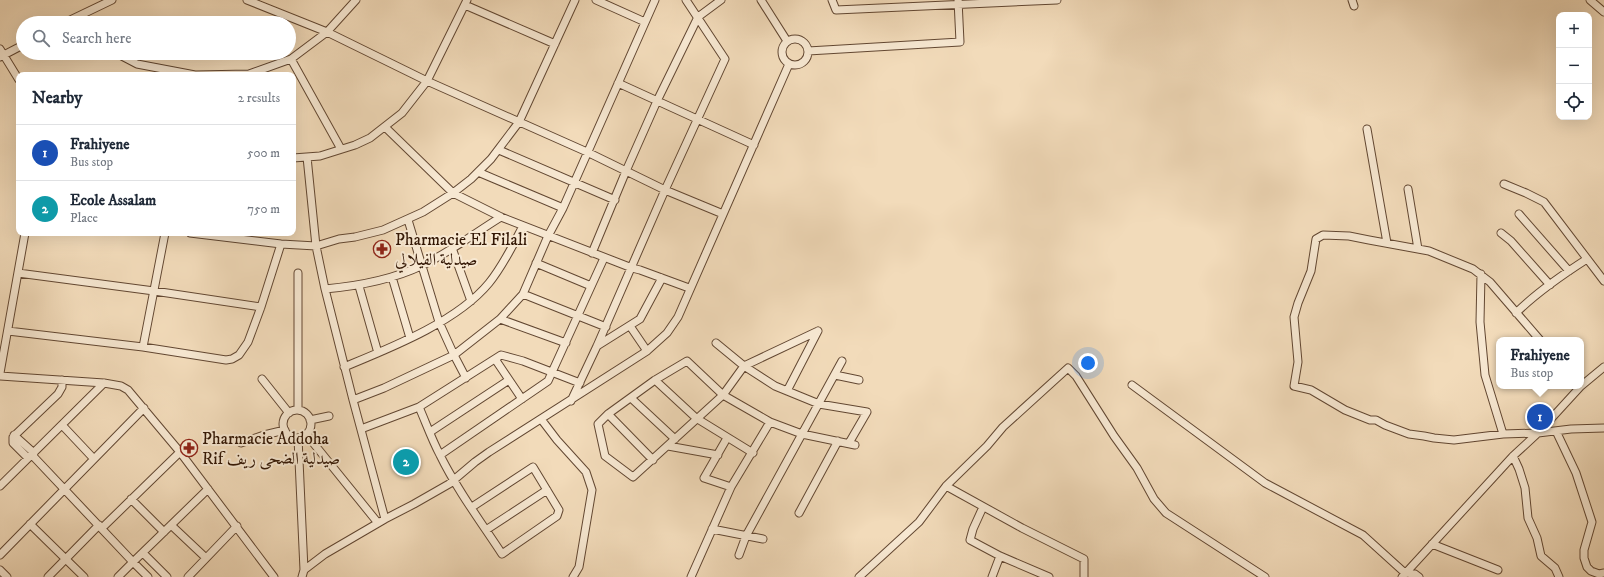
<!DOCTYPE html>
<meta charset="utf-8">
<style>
:root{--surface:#fff;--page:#f6f6f7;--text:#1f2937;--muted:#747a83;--line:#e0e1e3;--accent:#8f2418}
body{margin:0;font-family:"IM FELL DW Pica",Amiri,serif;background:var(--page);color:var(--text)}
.controls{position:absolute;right:12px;top:12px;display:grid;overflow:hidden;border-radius:8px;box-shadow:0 4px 16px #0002}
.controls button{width:36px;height:36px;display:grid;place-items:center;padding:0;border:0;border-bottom:1px solid var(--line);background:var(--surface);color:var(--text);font:20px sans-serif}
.you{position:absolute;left:1088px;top:363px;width:14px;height:14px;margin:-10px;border:3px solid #fff;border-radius:50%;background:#1a73e8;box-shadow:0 0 0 6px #1a73e833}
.badge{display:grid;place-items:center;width:26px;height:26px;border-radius:50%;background:var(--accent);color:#fff;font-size:13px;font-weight:700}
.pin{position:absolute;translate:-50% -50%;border:2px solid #fff;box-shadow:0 1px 4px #0006}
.popup{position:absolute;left:1496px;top:337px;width:88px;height:52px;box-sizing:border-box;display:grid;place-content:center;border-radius:8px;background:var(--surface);filter:drop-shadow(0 1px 3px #0005);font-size:13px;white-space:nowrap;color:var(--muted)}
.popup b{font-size:15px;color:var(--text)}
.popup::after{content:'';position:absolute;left:50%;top:100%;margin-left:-8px;border:8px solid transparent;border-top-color:var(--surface)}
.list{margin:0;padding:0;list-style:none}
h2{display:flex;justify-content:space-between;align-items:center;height:52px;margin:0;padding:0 16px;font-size:17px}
h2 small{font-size:13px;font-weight:400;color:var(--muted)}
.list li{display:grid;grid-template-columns:26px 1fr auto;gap:12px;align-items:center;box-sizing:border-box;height:56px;padding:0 16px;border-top:1px solid var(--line)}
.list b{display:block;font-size:15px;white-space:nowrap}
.list p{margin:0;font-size:13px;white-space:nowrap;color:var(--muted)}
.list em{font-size:13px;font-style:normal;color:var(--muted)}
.icon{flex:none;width:22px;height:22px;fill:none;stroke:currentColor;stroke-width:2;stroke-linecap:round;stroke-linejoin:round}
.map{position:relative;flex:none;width:1604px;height:577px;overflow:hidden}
.search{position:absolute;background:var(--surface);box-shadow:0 4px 16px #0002;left:16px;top:16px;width:280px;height:44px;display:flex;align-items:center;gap:10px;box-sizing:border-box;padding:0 14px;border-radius:22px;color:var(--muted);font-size:15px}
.panel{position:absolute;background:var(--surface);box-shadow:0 4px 16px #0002;left:16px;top:72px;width:280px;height:164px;border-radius:8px}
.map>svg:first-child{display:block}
</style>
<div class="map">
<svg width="1604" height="577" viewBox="0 0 1604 577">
<rect width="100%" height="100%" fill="#f2dbba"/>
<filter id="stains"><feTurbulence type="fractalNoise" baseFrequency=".005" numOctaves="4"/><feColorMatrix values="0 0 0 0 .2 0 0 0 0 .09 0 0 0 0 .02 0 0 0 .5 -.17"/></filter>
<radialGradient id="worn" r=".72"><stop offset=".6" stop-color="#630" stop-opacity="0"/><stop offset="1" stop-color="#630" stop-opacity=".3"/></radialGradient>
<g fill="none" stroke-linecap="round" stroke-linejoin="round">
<defs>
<path id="minor" d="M247 0 327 32 427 81 587 152 665 190 723 214
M596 0 645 22
M761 0 787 41
M832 0 836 10 1057 0
M1352 0 1354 6
M1590 0 1604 12
M465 5 555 44
M64 23 112 0
M782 52a13 13 0 1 1 26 0a13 13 0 1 1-26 0Z
M0 49 19 80
M808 51 960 42 958 0
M116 53 137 64 195 75 249 74 291 59 327 32 356 0
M0 57 23 45
M291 59 341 149
M618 83 754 145
M385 127 453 193 501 217 632 268 640 270 689 288
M1367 129 1387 243
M499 150 615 200
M307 157 316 246 325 289 353 400 385 519
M293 158 320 156 355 145 370 138 402 113 427 81 467 0
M478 172 563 208
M1504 184 1526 193 1544 202 1604 281
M1408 189 1418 249
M1519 214 1569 271
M408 220 439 322 454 355 466 378
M190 233 281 244 316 246 339 239 355 237 383 230 423 212 453 193 471 179 491 159 519 122 575 0
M1501 233 1511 241 1550 285
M452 248 471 301
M592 253 626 171 657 101 698 17 721 0
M536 263 591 286
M18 273 154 291 261 307
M1481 274 1480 322 1485 375 1503 434
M392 277 410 338
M359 286 378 353
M325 289C358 286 392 280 423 265 450 252 475 233 501 217
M523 294 606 327
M1516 313C1537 292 1562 275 1587 259
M630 326 647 351
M8 331 143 347 226 360 232 359 239 355 248 342 261 307 281 244
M1540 340 1490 282 1473 269 1429 251 1369 240 1349 236 1323 235 1316 239 1311 271 1298 303 1294 317 1298 362 1294 386 1311 390 1345 410 1370 420H1376L1385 425 1409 434 1424 436 1434 438 1454 440 1503 434 1538 433 1571 429 1604 428
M566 343 500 319 523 294 548 236 563 208 655 0
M716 343 744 366 775 386 819 404 867 412 849 443
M597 346 640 319 662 278
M143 347 165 233
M495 359 522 399
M344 367C390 348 457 322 489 283 503 266 513 245 523 226
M0 373 25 233
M835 375 859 380
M0 376 104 383 121 386 128 390 180 452 274 577
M262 379 289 413
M655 380 696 418 753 453
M1132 385 1265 483 1363 535 1405 573 1415 574 1419 577
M1581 386 1604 367
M787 391 818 331
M631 398 675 439
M353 400 384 388 454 355 500 319
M571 401 597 346 665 190 725 59 686 0
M419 407C426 423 432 440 440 455 457 490 481 522 502 554L557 516 559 510 533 467 472 507
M298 410V273
M283 424a14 14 0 1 1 28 0a14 14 0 1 1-28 0Z
M608 414 598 424 605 456 633 477 723 395 744 366 818 331
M541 419 557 440 586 472 592 490 579 567 573 577
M310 420 329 416
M62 425 94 459
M361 429 419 407 501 355 523 361 580 383
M1556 431 1576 473 1592 522 1584 550V558L1587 567 1591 571 1599 574 1604 573
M430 432 509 380
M306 434 378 523
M14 435 34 453
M298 438 304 570 302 577
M727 438 704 478 731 487
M241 443 264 435 285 430
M668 446 718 455
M32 455 133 562 118 577
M440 455 548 381 604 258
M1513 456 1519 469 1525 488 1528 518 1537 538 1541 556 1555 568 1559 577
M28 458 13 443V437L58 394 62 387V380
M653 460 608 414 655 380 687 361 723 395 770 422 802 434 855 445
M0 486 104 383
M946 486 1022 528 1084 559V577
M131 499 164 532
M983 507 973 529 970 540 1000 556 1049 577
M799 513 838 441
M30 524 84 577
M171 525 206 558
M102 528 180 452
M712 529 763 539
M486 530 547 490
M1432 544 1498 570
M143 553 167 577
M0 555 144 408
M739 555 746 536 842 361
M0 570 7 577
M304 570 325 554 385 519 414 504 449 484 475 462 489 452 647 351 667 333 678 317 789 64
M48 577 99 525
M148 577 133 562 208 489
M188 577 237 526
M691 577 731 487 770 422
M859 577 919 522 946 486 987 446 1003 427 1068 368 1076 376 1114 436 1137 468 1154 499 1166 513 1265 577
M992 577 1000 556
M1402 577 1513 456 1538 433 1581 386"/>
</defs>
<!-- minor casing -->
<use href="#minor" stroke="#624732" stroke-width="9"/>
<!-- minor -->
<use href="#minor" stroke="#f7e8d2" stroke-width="7"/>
</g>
<!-- icons -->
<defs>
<symbol id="pharmacy-ring" viewBox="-11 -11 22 22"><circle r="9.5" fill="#f7e8d2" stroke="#8f2418" stroke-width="1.5"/><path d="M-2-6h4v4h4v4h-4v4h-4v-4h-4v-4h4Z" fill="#8f2418"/></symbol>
</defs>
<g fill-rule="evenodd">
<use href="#pharmacy-ring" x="372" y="239" width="20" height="20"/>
<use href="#pharmacy-ring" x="179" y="438" width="20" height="20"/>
</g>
<g text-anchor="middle" stroke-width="4" stroke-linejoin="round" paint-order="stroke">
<!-- poi labels -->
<g font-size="17" fill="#321604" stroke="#f7e8d2" text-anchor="start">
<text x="395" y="245">Pharmacie El Filali<tspan x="395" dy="20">صيدلية الفيلالي</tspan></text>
<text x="202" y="444">Pharmacie Addoha<tspan x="202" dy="20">Rif صيدلية الضحى ريف</tspan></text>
</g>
</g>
<rect width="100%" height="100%" filter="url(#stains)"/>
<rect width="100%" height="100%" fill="url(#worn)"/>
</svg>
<div class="controls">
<button>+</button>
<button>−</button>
<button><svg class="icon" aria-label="locate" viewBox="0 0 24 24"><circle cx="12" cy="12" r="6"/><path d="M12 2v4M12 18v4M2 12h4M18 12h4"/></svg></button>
</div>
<div class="you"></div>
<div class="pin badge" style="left:1540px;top:417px;background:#1a4fb4">1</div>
<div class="popup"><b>Frahiyene</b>Bus stop</div>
<div class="pin badge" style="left:406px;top:462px;background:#0f9aa8">2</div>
<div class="search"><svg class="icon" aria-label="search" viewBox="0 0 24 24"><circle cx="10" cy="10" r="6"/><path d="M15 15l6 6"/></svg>Search here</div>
<section class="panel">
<h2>Nearby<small>2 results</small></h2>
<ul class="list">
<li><span class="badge" style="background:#1a4fb4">1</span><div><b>Frahiyene</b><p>Bus stop</p></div><em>500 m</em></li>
<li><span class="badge" style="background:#0f9aa8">2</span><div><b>Ecole Assalam</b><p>Place</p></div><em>750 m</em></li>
</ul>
</section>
</div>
